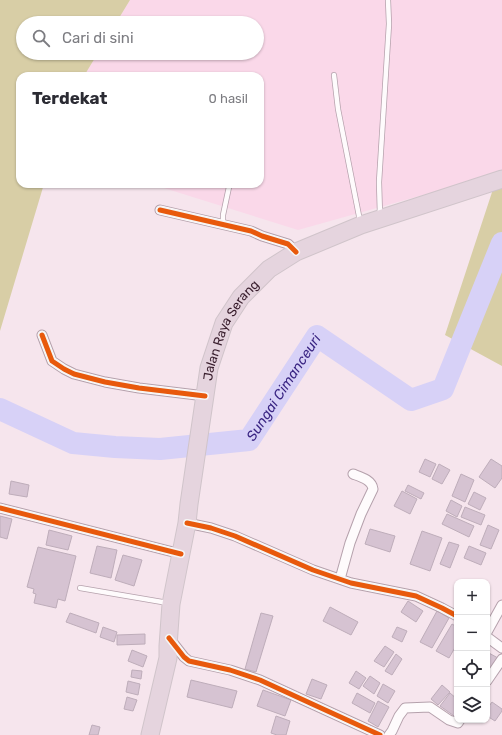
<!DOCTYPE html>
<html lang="id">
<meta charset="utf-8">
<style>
:root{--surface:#fff;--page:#f2f2f3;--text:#2b2b33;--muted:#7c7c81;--line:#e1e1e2}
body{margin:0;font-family:Rubik,sans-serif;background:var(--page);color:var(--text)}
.controls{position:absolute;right:12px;bottom:12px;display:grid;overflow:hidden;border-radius:8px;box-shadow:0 1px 3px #0004}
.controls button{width:36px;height:36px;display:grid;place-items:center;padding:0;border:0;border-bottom:1px solid var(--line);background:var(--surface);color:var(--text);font:20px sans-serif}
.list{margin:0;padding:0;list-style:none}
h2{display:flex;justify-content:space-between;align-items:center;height:52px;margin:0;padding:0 16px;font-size:17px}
h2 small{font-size:13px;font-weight:400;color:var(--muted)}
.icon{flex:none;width:22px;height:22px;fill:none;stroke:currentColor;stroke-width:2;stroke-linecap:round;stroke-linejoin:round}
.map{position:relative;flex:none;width:502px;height:735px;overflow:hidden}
.search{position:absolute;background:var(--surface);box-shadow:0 1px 3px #0004;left:16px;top:16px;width:248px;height:44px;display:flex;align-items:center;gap:10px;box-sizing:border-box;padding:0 14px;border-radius:22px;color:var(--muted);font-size:15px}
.panel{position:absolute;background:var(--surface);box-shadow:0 1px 3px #0004;left:16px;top:72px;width:248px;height:116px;border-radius:12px}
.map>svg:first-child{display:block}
</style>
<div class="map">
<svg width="502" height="735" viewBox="0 0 502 735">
<rect width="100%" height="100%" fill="#f6e5ed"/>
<!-- built -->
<path fill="#fad8e9" d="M130 0H502V174H498L298 230 151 184H260V76H84L98 53H257V23H116Z"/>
<!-- green -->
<path fill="#d8cea6" d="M0 0H130L116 23H23V53H98L84 76H20V184H44L0 331Z
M498 174H502V366L445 335Z"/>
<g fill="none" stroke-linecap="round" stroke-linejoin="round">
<!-- river -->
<path stroke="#d7d1f7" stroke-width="22" id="s1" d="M0 409 73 443 115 447 160 449 249 440 317 336 411 400 443 389 502 243"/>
</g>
<!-- building -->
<path fill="#d6c3d2" stroke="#beadba" d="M425 459 436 464 430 477 419 472Z
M491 459 502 466V478L495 488 479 477Z
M439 464 450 470 442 484 432 479Z
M461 474 474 480 465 502 452 496Z
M11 481 29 485 27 497 9 494Z
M408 485 424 493 421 499 405 491Z
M402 491 417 499 410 514 394 506Z
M474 492 486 498 480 510 468 504Z
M451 500 462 506 457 517 446 511Z
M465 507 485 515 481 525 461 517Z
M447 514 474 526 469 537 442 524Z
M0 516 12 519 7 539 0 537Z
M488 525 499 530 491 549 480 545Z
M370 529 395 536 390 552 365 544Z
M49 530 72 536 68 550 46 545Z
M422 531 442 538 430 571 410 564Z
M449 542 459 545 450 568 440 564Z
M97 546 117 550 111 578 90 573Z
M469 546 486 553 481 565 464 558Z
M38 547 76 556 65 601 58 599 56 608 34 603 36 594 33 593 34 589 27 587Z
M123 555 142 560 134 586 115 580Z
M408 601 423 611 416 622 401 612Z
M330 607 358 622 351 635 323 621Z
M437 611 449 618 432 648 420 642Z
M70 613 99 623 96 633 66 622Z
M261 613 273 616 256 672 245 669Z
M452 624 457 627V644L449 658 436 651Z
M103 627 117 632 114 642 100 637Z
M397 627 407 631 402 642 392 637Z
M145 634V644L117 645V635Z
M385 646 394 652 384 667 374 661Z
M132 650 147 656 143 667 128 661Z
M487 652 498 658 487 678Z
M396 654 402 659 392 675 385 671Z
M132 670 142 671 141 679 131 677Z
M356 671 366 678 359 689 349 683Z
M370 676 380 683 374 694 363 686Z
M312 679 327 685 321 699 306 694Z
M191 680 237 691 232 708 187 697Z
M128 681 140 684 138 695 126 692Z
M383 684 395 691 388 703 377 696Z
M442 685 450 692 438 705 431 699Z
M263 690 291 700 285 716 257 706Z
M357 693 375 703 370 713 352 703Z
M450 693 457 699V718L440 706Z
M127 697 137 700 133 711 124 709Z
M378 701 389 707 378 727 368 721Z
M492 702 502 709V711L495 721 487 716V709Z
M276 716 290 721 286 735H277L271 733Z
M92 725 100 727 98 735H89Z"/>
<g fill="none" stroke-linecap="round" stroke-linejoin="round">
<defs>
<path id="lane" d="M334 75 338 109 360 221
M380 215 379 182 389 24 388 0
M223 224V215L229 187 228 184
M80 588 168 603"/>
<path id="street" d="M160 210 251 231 262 236 288 244 296 252
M42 335 52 361 64 369 74 374 105 382 139 388 205 396
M0 508 181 554
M187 523 211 528 235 536 313 570 351 583 416 596 442 608 457 616
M340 579 350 543 361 514 373 489C372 480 361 477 353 474
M487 632 502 605
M487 637 502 648
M170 639 184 657 189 661 230 670 260 680 310 703 380 735
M487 681 502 659
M389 735 392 731 399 716 405 708 430 707 449 720 458 723 460 720"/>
<g id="highway">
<path id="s2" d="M150 735 168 658V646L171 604 187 523 189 504 209 368 224 323 241 297 269 269 296 252 361 225 502 179"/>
</g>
</defs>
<!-- lane casing -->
<use href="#lane" stroke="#b5a1ac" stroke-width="6"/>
<!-- street casing -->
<use href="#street" stroke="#b5a1ac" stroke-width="11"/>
<!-- highway casing -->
<use href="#highway" stroke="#d0c4ca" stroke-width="19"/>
<!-- lane -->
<use href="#lane" stroke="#fefbfc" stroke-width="4.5"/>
<!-- street -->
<use href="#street" stroke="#fefbfc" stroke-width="9"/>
<!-- highway -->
<use href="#highway" stroke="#e5d4de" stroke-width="17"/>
<defs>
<path id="cycleway" d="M160 210 251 231 262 236 288 244 296 252
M42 335 52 361 64 369 74 374 105 382 139 388 205 396
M0 508 181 554
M187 523 211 528 235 536 313 570 351 583 416 596 442 608 457 616
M169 638 184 657 189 661 230 670 260 680 310 703 380 735"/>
</defs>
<!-- cycleway casing -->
<use href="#cycleway" stroke="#f5f5f5" stroke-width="8"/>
<!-- cycleway -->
<use href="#cycleway" stroke="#e8590c" stroke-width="5"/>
</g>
<g text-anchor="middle" stroke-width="3.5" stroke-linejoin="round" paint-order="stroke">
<!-- street labels -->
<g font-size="13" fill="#381d2c" stroke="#f5f5f5">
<text dy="5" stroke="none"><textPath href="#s2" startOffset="416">Jalan Raya Serang</textPath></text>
</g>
<!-- water labels -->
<g font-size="14" font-style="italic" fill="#3a2583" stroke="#f5f5f5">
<text dy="5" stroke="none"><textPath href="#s1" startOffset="320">Sungai Cimanceuri</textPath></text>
</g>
</g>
</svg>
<div class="controls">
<button>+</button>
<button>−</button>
<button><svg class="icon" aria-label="locate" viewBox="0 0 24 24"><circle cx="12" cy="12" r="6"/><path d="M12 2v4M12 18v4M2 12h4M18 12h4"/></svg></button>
<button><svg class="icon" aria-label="layers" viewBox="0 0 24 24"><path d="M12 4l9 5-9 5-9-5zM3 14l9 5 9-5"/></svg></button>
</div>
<div class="search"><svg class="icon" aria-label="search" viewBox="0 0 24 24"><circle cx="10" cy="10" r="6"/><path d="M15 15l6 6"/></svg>Cari di sini</div>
<section class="panel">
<h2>Terdekat<small>0 hasil</small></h2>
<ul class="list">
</ul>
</section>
</div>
